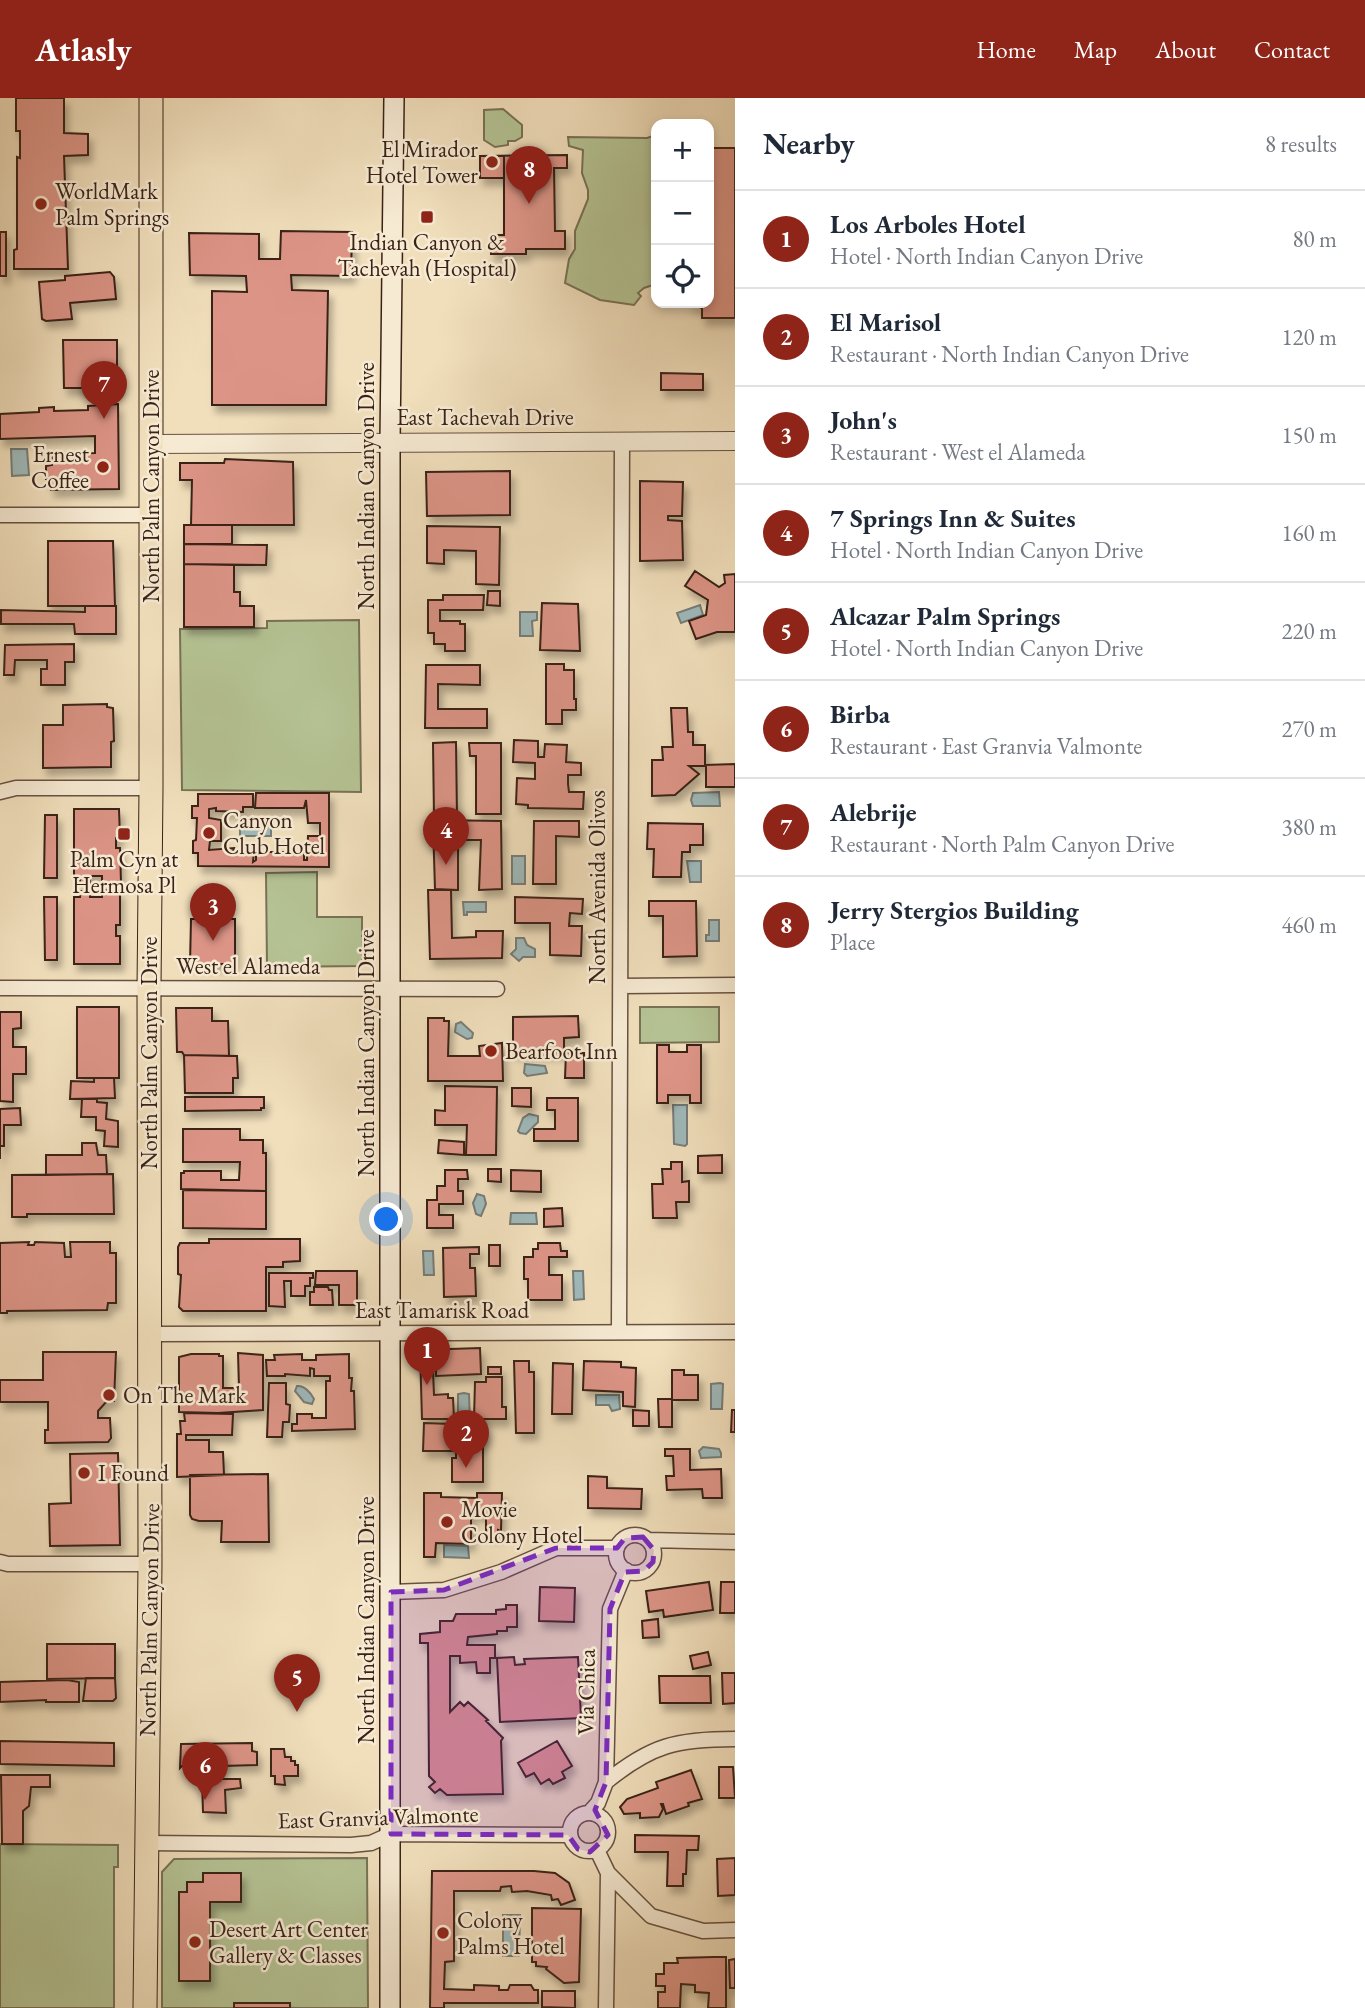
<!DOCTYPE html>
<meta charset="utf-8">
<style>
:root{--surface:#fff;--page:#f2f2f3;--text:#1f2937;--muted:#747a83;--line:#e0e1e3;--accent:#8f2418}
body{margin:0;font-family:"EB Garamond",serif;background:var(--page);color:var(--text)}
.controls{position:absolute;right:21px;top:21px;display:grid;overflow:hidden;border-radius:14px;box-shadow:0 4px 10px #0003}
.controls button{width:63px;height:63px;display:grid;place-items:center;padding:0;border:0;border-bottom:2px solid var(--line);background:var(--surface);color:var(--text);font:35px sans-serif}
.you{position:absolute;left:387px;top:1122px;width:24px;height:24px;margin:-18px;border:5px solid #fff;border-radius:50%;background:#1a73e8;box-shadow:0 0 0 10px #1a73e833}
.badge{display:grid;place-items:center;width:46px;height:46px;border-radius:50%;background:var(--accent);color:#fff;font-size:23px;font-weight:700}
.pin{position:absolute;translate:-50% -58px;filter:drop-shadow(0 2px 4px #0008)}
.pin::after{content:'';position:absolute;top:37px;width:24px;height:21px;background:inherit;clip-path:polygon(0 0,100% 0,50% 100%)}
.list{margin:0;padding:0;list-style:none}
h2{display:flex;justify-content:space-between;align-items:center;height:91px;margin:0;padding:0 28px;font-size:30px}
h2 small{font-size:23px;font-weight:400;color:var(--muted)}
.list li{display:grid;grid-template-columns:46px 1fr auto;gap:21px;align-items:center;box-sizing:border-box;height:98px;padding:0 28px;border-top:2px solid var(--line)}
.list b{display:block;font-size:26px;white-space:nowrap}
.list p{margin:0;font-size:23px;white-space:nowrap;color:var(--muted)}
.list em{font-size:23px;font-style:normal;color:var(--muted)}
.icon{flex:none;width:38px;height:38px;fill:none;stroke:currentColor;stroke-width:2;stroke-linecap:round;stroke-linejoin:round}
.map{position:relative;flex:none;width:735px;height:1910px;overflow:hidden}
header{display:flex;align-items:center;gap:42px;box-sizing:border-box;height:98px;padding:0 35px;background:var(--accent);color:#fff}
header strong{font-size:33px}
nav{display:flex;gap:38px;margin-inline-start:auto;font-size:24px}
main{display:flex}
aside{flex:1;background:var(--surface)}
.map>svg:first-child{display:block}
</style>
<header>
<strong>Atlasly</strong>
<nav><a>Home</a><a>Map</a><a>About</a><a>Contact</a></nav>
</header>
<main>
<div class="map">
<svg width="735" height="1910" viewBox="0 0 735 1910">
<defs>
<filter id="shadow"><feDropShadow dx="4" dy="7" stdDeviation="3.5" flood-color="#0004"/></filter>
</defs>
<rect width="100%" height="100%" fill="#f1dfbc"/>
<filter id="stains"><feTurbulence type="fractalNoise" baseFrequency=".00286" numOctaves="4"/><feColorMatrix values="0 0 0 0 .2 0 0 0 0 .09 0 0 0 0 .02 0 0 0 .5 -.17"/></filter>
<radialGradient id="worn" r=".72"><stop offset=".6" stop-color="#630" stop-opacity="0"/><stop offset="1" stop-color="#630" stop-opacity=".3"/></radialGradient>
<!-- green -->
<path fill="#b5c394" stroke="#787256" stroke-width="2" d="M503 11 522 27V39L515 43H508V47L495 49 484 42V12Z
M656 37V186L644 190 638 195 641 198 634 207 600 202 565 185 569 161 575 151V133L588 101V92L582 75 583 52 569 48 568 39 647 40Z
M359 522 361 694 182 692 180 531 267 530V523Z
M317 774V819H362V868L267 869 266 775Z
M640 909H719V944L640 945Z
M0 1746 118 1747V1769H114V1910H0Z
M367 1760 368 1910H162V1774L174 1761Z"/>
<!-- water -->
<path fill="#9fbabb" stroke="#777d79" stroke-width="2" d="M11 351H27L29 377 12 378Z
M700 507 703 517 681 525 677 515Z
M520 514H537V522L532 523 533 538H520Z
M719 694 720 708H693L691 702 693 695Z
M240 725H271V738H240Z
M512 758H525V786H512Z
M687 763H701V784H690Z
M463 804H486V814H467V817H464Z
M709 822H719V843H706V837H709Z
M516 840H524L527 847 535 851V859H523L519 863 511 856 516 851Z
M461 924 473 935 472 940 467 941 455 934 456 926Z
M525 966 545 968 547 975 527 978 524 975Z
M673 1007H687V1046L685 1048 674 1046Z
M529 1016 538 1018V1024L526 1036 520 1035 518 1033 523 1020Z
M477 1096 484 1098 486 1106 481 1118 476 1116 473 1105Z
M511 1115H536L537 1126H510Z
M423 1153H433L434 1177H424Z
M573 1173H583L584 1201 574 1202Z
M720 1285 723 1286 722 1311H711V1286Z
M297 1288C304 1287 311 1295 314 1301L312 1306 304 1304 295 1293Z
M464 1295 469 1296 470 1323 464 1325 458 1323V1296Z
M596 1297H619L620 1311 612 1313 609 1307H596Z
M703 1349 719 1351 721 1355V1359L701 1360 699 1353Z
M444 1447 468 1448 469 1460 444 1459Z
M503 1817H520L519 1858H503Z"/>
<!-- building -->
<path fill="#dc9486" stroke="#3a2217" stroke-width="2" filter="url(#shadow)" d="M16 0H64V35L88 36V57L64 58 68 171H14V152L17 151V59L20 60V33H16Z
M709 50H735V220H702V210L687 205H709Z
M567 57V70H554L555 133H565V151H526V156H491V137H504V80H480V58Z
M480 58H504V80H480Z
M281 133 352 134 351 178 291 177 292 192 328 193 326 307H212V193L247 194 246 178 190 177 189 135 259 136V161H280Z
M0 134H6V178H0Z
M110 174 114 179 116 201 70 205 72 221 46 223 42 221 39 184 65 182V178Z
M63 242H117V290H64Z
M661 275 703 276V292H661Z
M118 306 119 391 51 392 50 381H46V368L52 367V356L95 355V338L0 341V316L39 314V310L54 309V313L88 312V308Z
M225 361 293 364 294 427H191L192 382H180V365H224Z
M510 373V417L427 418 426 374Z
M640 383 683 384 682 418H668V422L682 423 683 462 640 463Z
M184 427H232V446H184Z
M427 428 500 429 499 487 476 486V453L444 452V466L427 465Z
M48 443H113L115 508H48Z
M184 446 267 447 266 467 184 466Z
M184 466 234 467V494H240V508H254V529H184Z
M695 473 719 489 725 485 724 477 735 476V534H717L696 541 689 523 706 517 708 502 685 488Z
M488 493H500V508L487 507Z
M443 497H484L483 512H440V523H460V526H465V553H445V546H434V535H428V502H443Z
M542 505 578 506 580 553 540 552Z
M85 508H116V536H75L74 526H1V512L85 514Z
M74 546V564H65V587H41V571H47V562H15L14 577H4L5 547Z
M546 566H564V572H574V601H576V612H562V626H546Z
M426 567H480V587L438 586V611H487V630H425Z
M107 606V609L113 610 114 643 111 644V669L43 670V627H63V607Z
M671 610H687L688 634H693V647H705V667L735 666V689H706V668H689L699 676 675 697 652 698V662H663L662 649H673Z
M514 642 538 643V659H544L545 646 567 647 566 664 581 665V677H568V686L569 694H584L583 711 528 710V707L516 706 517 680 535 681V665L513 664Z
M456 644 457 719H434L433 645Z
M469 645H501V716H476V658H470Z
M256 695H329V769L198 768V755H193V743L196 742 197 720H192V708H198V696H253V709H243V714L216 713V710L209 711V720L221 722V743H210L209 752 234 750 233 753 254 754 253 764 256 762V754H304V762H307L308 738H320V725H308L306 702 304 710H255Z
M74 711H119L120 740H116V750H120L121 785H102V778H90V785H80V778H74Z
M45 717H57V780H44Z
M436 722 501 723 502 791 479 792 481 742H458V792L435 791 433 726Z
M534 723H579V739L556 738V786H533Z
M648 725 703 726V747H690V754H682L681 779H653L654 751H647Z
M102 792 120 793V827H116V838H120V866H74V799H80V793H90V799H102Z
M428 792H451L452 840 476 839V833H503L502 860 430 861Z
M44 799H57V862H45Z
M515 799 583 801 582 816 570 815 569 828H582L581 858 550 857V825H515Z
M649 803H696L697 858 663 859V818H649Z
M191 821H235V866H190Z
M77 909H119V980H77Z
M176 910H212V923H228L229 958 184 957 182 954H177Z
M0 914H21V930L13 931V949H26V976H13V1004L0 1003Z
M578 918 579 939 564 940V954H513V919Z
M428 920H444V923H449L448 958H480L479 948 502 945 503 983H428Z
M657 947H669V954H687V947H701V1005H690V997H668V1005H657Z
M566 955H584V980H565Z
M184 957 237 958 238 980H233V995H185Z
M94 980H114L115 1000 70 1001 71 983 94 984Z
M445 988 497 989 496 1057H466L467 1027H435V1012L445 1013Z
M512 990H531V1009L512 1008Z
M185 999H264V1010H261V1012L185 1013Z
M547 1000H578V1043H534V1031H555V1012H547Z
M82 1001H97V1004L107 1005 106 1021 118 1023V1049L104 1048 105 1033 96 1032V1019H81Z
M20 1010 21 1027H4V1048H0V1061V1011Z
M183 1031H240V1042H263V1055H266V1093L181 1091V1075H184V1073H221V1082H239L240 1064H183Z
M439 1042 464 1044V1057L438 1055Z
M82 1045H96L98 1057H106L107 1076 46 1077V1057H82Z
M722 1057V1075H698V1058Z
M671 1064H682V1084L689 1083V1104H676L677 1120H653L652 1086H663L662 1071H671Z
M488 1071H501V1084L488 1083Z
M445 1072H467L468 1081H458V1093H463V1106H439V1117H453V1130H427V1102H437V1088H445Z
M511 1072 541 1073V1094L511 1093Z
M113 1076 114 1116H27V1119H12V1077Z
M183 1092 266 1093V1131L183 1130Z
M562 1110 563 1128 544 1129V1111Z
M209 1141H300V1163L283 1164V1169H266V1213H183L179 1209 181 1177 178 1176V1149L180 1145H209Z
M29 1144 28 1147H34L35 1144 64 1145 65 1159H71L70 1144H110V1155H116V1205H108L107 1212 7 1213V1215H0V1145Z
M538 1145H560L561 1153H567V1159H549V1177H562V1202H528V1181H524V1159H533V1151H538Z
M489 1147H500V1168H489Z
M479 1149V1156H470V1170H475L476 1198 444 1199 443 1150Z
M316 1173H357V1207H339V1187H315Z
M269 1175H313V1180H310V1188H305V1198H291V1183H284L285 1209 269 1208Z
M314 1189H328L329 1192H332L333 1207H310V1194H314Z
M480 1250 481 1276 436 1278V1273H433L434 1297 448 1296V1300H453L454 1321H422L420 1252Z
M43 1254H116L114 1303H107L98 1313V1320H110L111 1340 108 1344 45 1345V1332H48V1304H0V1282H43Z
M238 1255 263 1257V1312L218 1315 179 1314V1259L191 1256H219V1258H223V1290H239Z
M302 1256V1262H316V1257L349 1256V1280H352L351 1293H354L355 1331 292 1333V1326H297V1316H312V1320H326V1283H330V1278H314V1271L310 1270V1278L285 1276V1278H267L266 1262H275L274 1257Z
M514 1263H529V1274H534V1335H516Z
M584 1263 621 1264V1269L636 1270 635 1309 623 1308V1294L583 1292Z
M553 1265 573 1266 572 1316H552Z
M488 1269H501V1276H488Z
M672 1272H684V1277H698V1302H672Z
M486 1279H502V1309H506V1321H474L475 1284H486Z
M269 1285H286V1306L290 1307 289 1324H283L282 1339H267Z
M658 1301H672V1329H659Z
M633 1312 649 1313V1328H633Z
M732 1312H735V1334H731Z
M184 1315 233 1316 232 1337H186V1342H209V1354H223L224 1377 177 1379V1336H181L180 1323H185Z
M424 1325 452 1326V1353H423Z
M472 1330H486V1342H483V1384H452V1360H456V1336H472Z
M665 1351H690V1372L721 1371 722 1400H703L702 1391 667 1392 666 1378H674L673 1358H665Z
M118 1355 120 1447 50 1448 49 1406 71 1405 70 1356Z
M268 1376 269 1444H221L222 1423H199L192 1421 190 1417V1377Z
M588 1378 607 1379V1390L642 1391 641 1411 588 1410Z
M424 1395H441V1399L477 1400V1395H502L501 1433 498 1432V1436H486V1416H471V1446L436 1445 435 1459H424Z
M709 1484 713 1512 664 1519 663 1512 649 1514 646 1493Z
M721 1484H735V1515H720Z
M540 1489 575 1490 574 1524 539 1523Z
M506 1507H517V1529H507V1533H497V1536L468 1539 467 1547H495V1560H490V1575H477L476 1564 460 1565V1558H450V1614L460 1604 464 1608 468 1604 488 1622 486 1623 503 1640 501 1643 503 1696 447 1697 440 1691 435 1695 429 1689 435 1684 429 1678 428 1545H420V1536L440 1534V1523H453L456 1516H496V1512L506 1511Z
M658 1521 659 1539 643 1540 642 1523Z
M47 1546H115V1580L47 1581Z
M708 1554 711 1567 693 1571 690 1558Z
M514 1559 515 1567 525 1566 524 1561 578 1559 581 1620 500 1624 497 1560Z
M722 1575H735V1605L723 1606Z
M659 1578H710L711 1605H660Z
M86 1580H115L116 1600 113 1603H83Z
M67 1582 79 1584V1604H46V1602L0 1604V1584Z
M0 1643 114 1645V1668L0 1666Z
M557 1643 572 1668 562 1674 565 1680 553 1686 549 1681 541 1686 534 1675 526 1679 518 1665Z
M252 1645V1653L257 1654V1667L222 1668 218 1673 210 1674 206 1668H182L180 1670 181 1646Z
M271 1651H284L285 1659H291V1663H295V1667H298V1678H284L285 1687 275 1686V1678H271Z
M719 1669H733L735 1700H719Z
M691 1672 702 1701 688 1705 689 1708 666 1716 663 1706H661L663 1711 659 1719 640 1720V1715L624 1716 620 1709 627 1701 658 1690 656 1684Z
M1 1677H50V1689H31L29 1708 23 1713V1746H2Z
M202 1681H240L241 1690 225 1692 226 1715 203 1714Z
M635 1737 699 1738 698 1752H687L686 1776H683V1788H667L668 1754H635Z
M735 1760V1797L718 1798 717 1761Z
M432 1773H534L555 1775 569 1785 575 1802 561 1807 558 1801 552 1802 551 1797 527 1793 512 1794 511 1788 501 1789 500 1793H454V1863L445 1864 444 1891 474 1892V1887L499 1888V1892H508L510 1887H531L534 1892H538V1905H444V1910H430Z
M203 1775H241V1804H210V1883H179V1794H187V1784H203Z
M532 1810 581 1811 579 1884 564 1885 546 1871 547 1869 536 1868V1864H532Z
M714 1859H726V1910H708L709 1895 695 1894V1887L681 1886 680 1910H658V1894H665V1888H656V1876H664V1865H678L677 1860Z
M735 1861V1890H730L729 1862Z
M542 1893H575V1910L542 1909Z
M234 1905H290V1910H234Z"/>
<g fill="none" stroke-linecap="round" stroke-linejoin="round">
<defs>
<path id="minor" d="M0 417H150
M0 694 16 690H151
M620 888 735 887
M0 890 497 891
M619 1234 622 344
M150 1236 735 1234
M616 1456a19 19 0 1 1 38 0a19 19 0 1 1-38 0Z
M648 1442 735 1444
M0 1464 8 1466H150
M391 1494 444 1492 501 1474 556 1450H617
M606 1684C651 1647 677 1641 735 1641
M570 1734a19 19 0 1 1 38 0a19 19 0 1 1-38 0Z
M589 1715 598 1705 606 1684 610 1511 626 1472
M146 1745 351 1747 371 1745 391 1736 570 1737
M597 1752 608 1775 606 1910
M608 1775 651 1818 703 1833 735 1832"/>
<path id="tertiary" d="M150 346 735 343"/>
<path id="secondary" d="M390 1910V344L394 0"/>
<path id="primary" d="M145 1910 150 1466 149 890 151 690V0"/>
</defs>
<!-- minor casing -->
<use href="#minor" stroke="#685140" stroke-width="17"/>
<!-- tertiary casing -->
<use href="#tertiary" stroke="#685140" stroke-width="20"/>
<!-- secondary casing -->
<use href="#secondary" stroke="#3a2217" stroke-width="22"/>
<!-- primary casing -->
<use href="#primary" stroke="#3a2217" stroke-width="25"/>
<!-- minor -->
<use href="#minor" stroke="#f6ead3" stroke-width="14"/>
<!-- tertiary -->
<use href="#tertiary" stroke="#f6ead3" stroke-width="18"/>
<!-- secondary -->
<use href="#secondary" stroke="#f6ead3" stroke-width="19"/>
<!-- primary -->
<use href="#primary" stroke="#f1dfbc" stroke-width="23"/>
</g>
<!-- marked area -->
<path fill="#7b2cbf" fill-opacity="0.2" stroke="#7b2cbf" stroke-width="5" stroke-dasharray="14 9" stroke-linejoin="round" d="M643 1439 654 1452 653 1464 644 1473 625 1474 610 1511 606 1684 595 1712 608 1737 590 1754 578 1751 568 1737 391 1736V1494L444 1492 556 1450H617L625 1440Z"/>
<!-- markers -->
<g fill="#8f2418" stroke="#f6ead3" stroke-width="2.5">
<circle cx="492" cy="64" r="7"/>
<circle cx="41" cy="106" r="7"/>
<rect x="420" y="112" width="14" height="14" rx="3.5"/>
<circle cx="103" cy="369" r="7"/>
<circle cx="209" cy="735" r="7"/>
<rect x="117" y="729" width="14" height="14" rx="3.5"/>
<circle cx="491" cy="953" r="7"/>
<circle cx="109" cy="1297" r="7"/>
<circle cx="84" cy="1375" r="7"/>
<circle cx="447" cy="1424" r="7"/>
<circle cx="443" cy="1835" r="7"/>
<circle cx="195" cy="1844" r="7"/>
</g>
<g text-anchor="middle" stroke-width="5" stroke-linejoin="round" paint-order="stroke">
<!-- poi labels -->
<g font-size="23" fill="#3a2217" stroke="#f6ead3" text-anchor="start">
<text x="478" y="59" text-anchor="end">El Mirador<tspan x="478" dy="26">Hotel Tower</tspan></text>
<text x="55" y="101">WorldMark<tspan x="55" dy="26">Palm Springs</tspan></text>
<text x="427" y="152" text-anchor="middle">Indian Canyon &amp;<tspan x="427" dy="26">Tachevah (Hospital)</tspan></text>
<text x="89" y="364" text-anchor="end">Ernest<tspan x="89" dy="26">Coffee</tspan></text>
<text x="223" y="730">Canyon<tspan x="223" dy="26">Club Hotel</tspan></text>
<text x="124" y="769" text-anchor="middle">Palm Cyn at<tspan x="124" dy="26">Hermosa Pl</tspan></text>
<text x="505" y="961">Bearfoot Inn</text>
<text x="123" y="1305">On The Mark</text>
<text x="98" y="1383">I Found</text>
<text x="461" y="1419">Movie<tspan x="461" dy="26">Colony Hotel</tspan></text>
<text x="457" y="1830">Colony<tspan x="457" dy="26">Palms Hotel</tspan></text>
<text x="209" y="1839">Desert Art Center<tspan x="209" dy="26">Gallery &amp; Classes</tspan></text>
</g>
<!-- street labels -->
<g font-size="23" fill="#3a2217" stroke="#f6ead3">
<text x="485" y="327">East Tachevah Drive</text>
<text transform="translate(151 388) rotate(-90)" y="8">North Palm Canyon Drive</text>
<text transform="translate(366 388) rotate(-90)" y="8">North Indian Canyon Drive</text>
<text transform="translate(597 789) rotate(-90)" y="8">North Avenida Olivos</text>
<text x="248" y="876">West el Alameda</text>
<text transform="translate(149 955) rotate(-90)" y="8">North Palm Canyon Drive</text>
<text transform="translate(366 955) rotate(-90)" y="8">North Indian Canyon Drive</text>
<text x="442" y="1220">East Tamarisk Road</text>
<text transform="translate(149 1522) rotate(-89)" y="8">North Palm Canyon Drive</text>
<text transform="translate(366 1522) rotate(-90)" y="8">North Indian Canyon Drive</text>
<text transform="translate(586 1594) rotate(-89)" y="8">Via Chica</text>
<text transform="translate(378 1719) rotate(-2)" y="8">East Granvia Valmonte</text>
</g>
</g>
<rect width="100%" height="100%" filter="url(#stains)"/>
<rect width="100%" height="100%" fill="url(#worn)"/>
</svg>
<div class="controls">
<button>+</button>
<button>−</button>
<button><svg class="icon" aria-label="locate" viewBox="0 0 24 24"><circle cx="12" cy="12" r="6"/><path d="M12 2v4M12 18v4M2 12h4M18 12h4"/></svg></button>
</div>
<div class="you"></div>
<div class="pin badge" style="left:427px;top:1287px">1</div>
<div class="pin badge" style="left:466px;top:1370px">2</div>
<div class="pin badge" style="left:213px;top:843px">3</div>
<div class="pin badge" style="left:446px;top:767px">4</div>
<div class="pin badge" style="left:297px;top:1614px">5</div>
<div class="pin badge" style="left:205px;top:1702px">6</div>
<div class="pin badge" style="left:104px;top:321px">7</div>
<div class="pin badge" style="left:529px;top:106px">8</div>
</div>
<aside>
<h2>Nearby<small>8 results</small></h2>
<ul class="list">
<li><span class="badge">1</span><div><b>Los Arboles Hotel</b><p>Hotel · North Indian Canyon Drive</p></div><em>80 m</em></li>
<li><span class="badge">2</span><div><b>El Marisol</b><p>Restaurant · North Indian Canyon Drive</p></div><em>120 m</em></li>
<li><span class="badge">3</span><div><b>John's</b><p>Restaurant · West el Alameda</p></div><em>150 m</em></li>
<li><span class="badge">4</span><div><b>7 Springs Inn &amp; Suites</b><p>Hotel · North Indian Canyon Drive</p></div><em>160 m</em></li>
<li><span class="badge">5</span><div><b>Alcazar Palm Springs</b><p>Hotel · North Indian Canyon Drive</p></div><em>220 m</em></li>
<li><span class="badge">6</span><div><b>Birba</b><p>Restaurant · East Granvia Valmonte</p></div><em>270 m</em></li>
<li><span class="badge">7</span><div><b>Alebrije</b><p>Restaurant · North Palm Canyon Drive</p></div><em>380 m</em></li>
<li><span class="badge">8</span><div><b>Jerry Stergios Building</b><p>Place</p></div><em>460 m</em></li>
</ul>
</aside>
</main>
